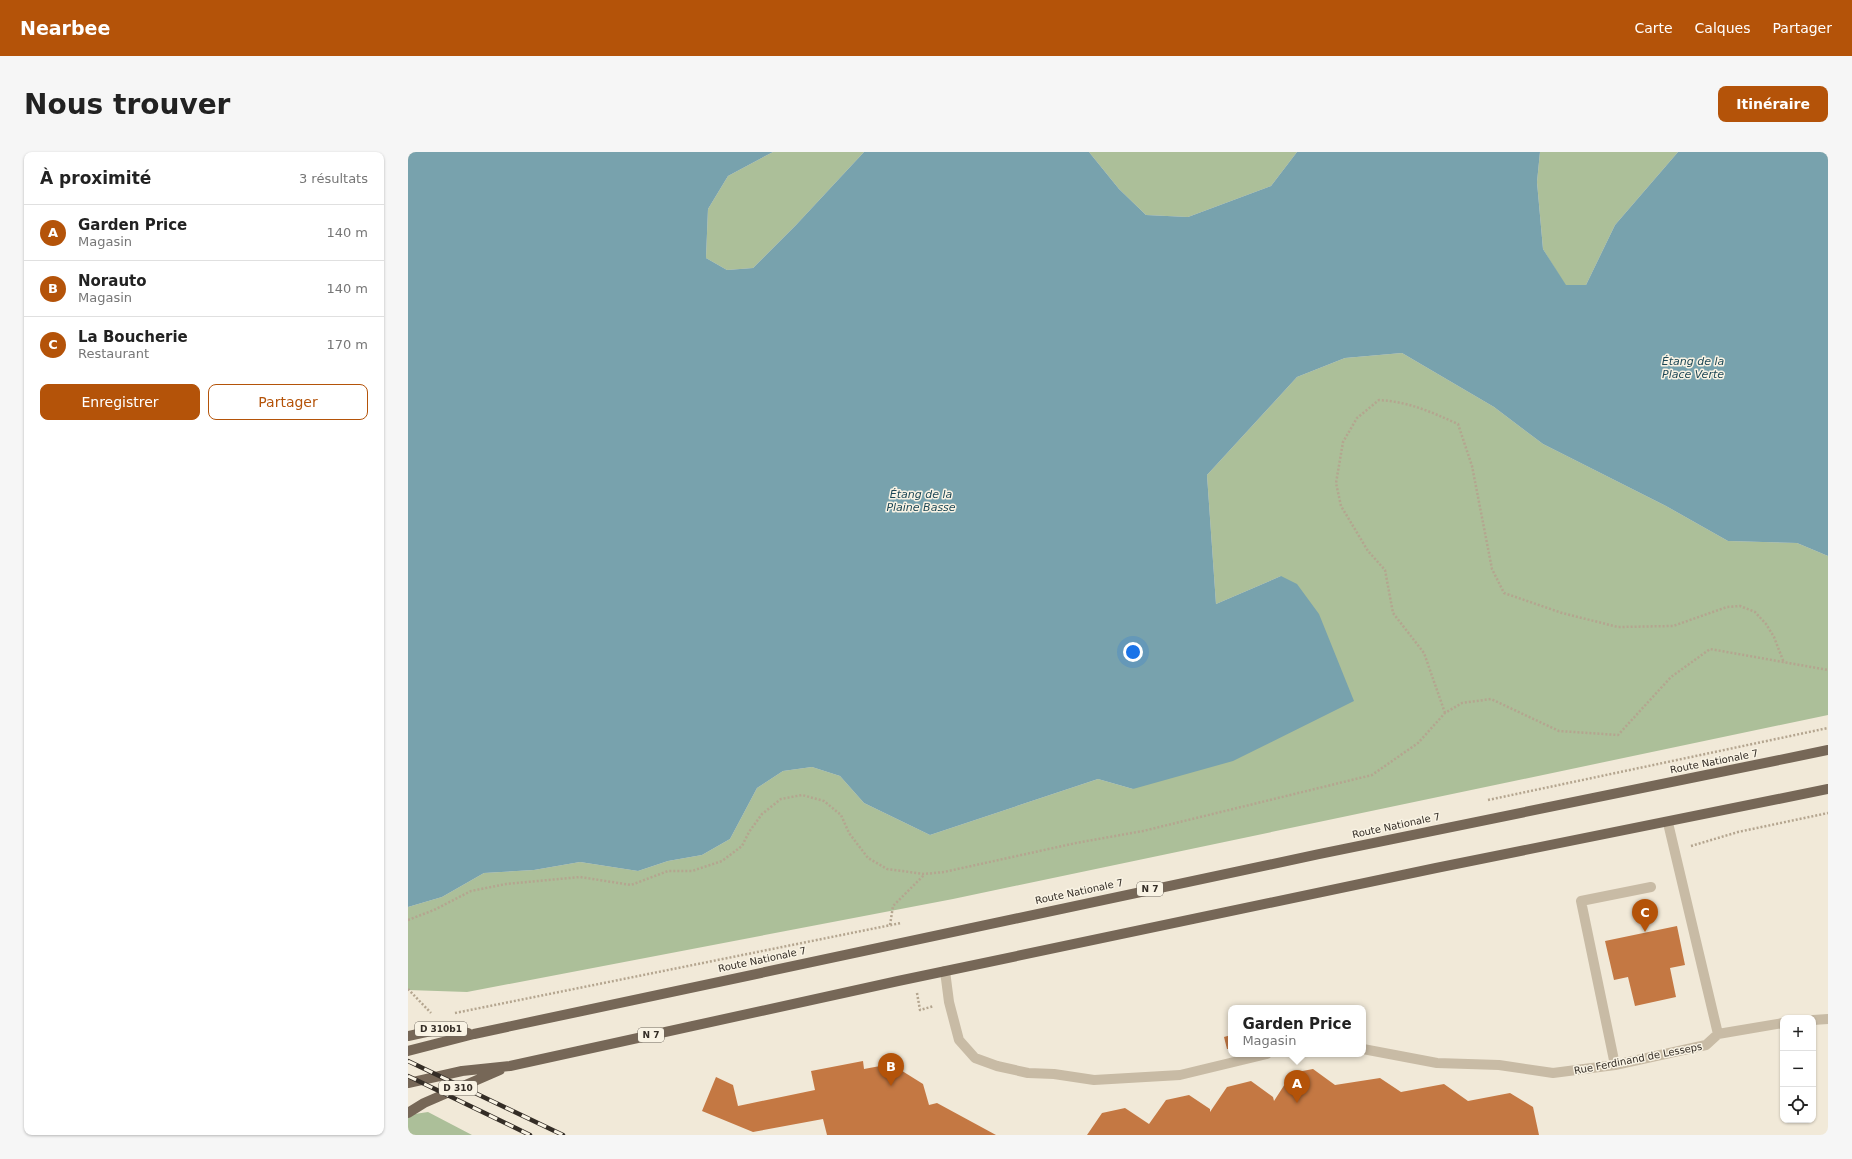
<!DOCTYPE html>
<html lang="fr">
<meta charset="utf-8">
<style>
:root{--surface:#fff;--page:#f6f6f6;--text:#222;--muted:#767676;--line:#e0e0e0;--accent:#b45309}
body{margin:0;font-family:"DejaVu Sans",sans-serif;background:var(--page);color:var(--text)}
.controls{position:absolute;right:12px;bottom:12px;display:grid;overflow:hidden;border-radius:8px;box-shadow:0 1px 3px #0004}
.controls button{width:36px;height:36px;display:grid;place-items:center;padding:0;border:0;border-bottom:1px solid var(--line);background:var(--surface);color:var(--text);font:20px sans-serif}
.you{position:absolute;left:725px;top:500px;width:14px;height:14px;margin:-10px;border:3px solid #fff;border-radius:50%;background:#1a73e8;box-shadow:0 0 0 6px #1a73e833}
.badge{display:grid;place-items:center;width:26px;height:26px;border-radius:50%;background:var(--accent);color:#fff;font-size:13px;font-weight:700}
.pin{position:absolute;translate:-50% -33px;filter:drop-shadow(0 1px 2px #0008)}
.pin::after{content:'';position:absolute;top:21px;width:14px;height:12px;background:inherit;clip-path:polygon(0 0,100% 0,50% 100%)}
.popup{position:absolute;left:820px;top:853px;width:138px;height:52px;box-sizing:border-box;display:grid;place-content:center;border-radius:8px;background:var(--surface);filter:drop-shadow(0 1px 3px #0005);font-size:13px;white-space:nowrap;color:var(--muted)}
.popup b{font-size:15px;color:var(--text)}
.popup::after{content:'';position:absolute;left:50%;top:100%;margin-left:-8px;border:8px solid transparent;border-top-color:var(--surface)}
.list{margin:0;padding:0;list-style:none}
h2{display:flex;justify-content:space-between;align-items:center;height:52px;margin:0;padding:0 16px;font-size:17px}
h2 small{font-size:13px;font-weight:400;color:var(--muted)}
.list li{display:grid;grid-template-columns:26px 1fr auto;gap:12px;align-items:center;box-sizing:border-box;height:56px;padding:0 16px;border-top:1px solid var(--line)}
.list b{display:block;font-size:15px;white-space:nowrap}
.list p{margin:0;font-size:13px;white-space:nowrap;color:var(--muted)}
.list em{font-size:13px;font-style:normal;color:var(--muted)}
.actions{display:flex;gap:8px;padding:12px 16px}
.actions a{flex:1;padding:9px 0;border:1px solid var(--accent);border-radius:8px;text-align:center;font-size:14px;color:var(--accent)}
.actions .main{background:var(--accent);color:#fff}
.icon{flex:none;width:22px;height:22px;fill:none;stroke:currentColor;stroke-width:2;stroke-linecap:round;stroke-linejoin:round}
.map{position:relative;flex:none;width:1420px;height:983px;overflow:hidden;border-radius:8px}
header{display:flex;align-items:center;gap:24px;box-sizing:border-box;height:56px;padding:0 20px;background:var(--accent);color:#fff}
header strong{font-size:19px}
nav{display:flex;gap:22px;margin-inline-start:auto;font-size:14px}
.intro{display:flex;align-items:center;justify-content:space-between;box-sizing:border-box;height:96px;padding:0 24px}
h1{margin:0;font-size:28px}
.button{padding:10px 18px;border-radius:8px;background:var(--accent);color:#fff;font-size:14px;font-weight:700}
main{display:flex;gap:24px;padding:0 24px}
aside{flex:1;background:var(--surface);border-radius:8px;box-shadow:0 1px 3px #0004}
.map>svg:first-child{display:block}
</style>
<header>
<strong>Nearbee</strong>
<nav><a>Carte</a><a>Calques</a><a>Partager</a></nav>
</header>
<div class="intro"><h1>Nous trouver</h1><a class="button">Itinéraire</a></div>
<main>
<aside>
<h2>À proximité<small>3 résultats</small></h2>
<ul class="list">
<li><span class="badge">A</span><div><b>Garden Price</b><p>Magasin</p></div><em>140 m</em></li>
<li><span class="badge">B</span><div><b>Norauto</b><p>Magasin</p></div><em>140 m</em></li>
<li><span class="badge">C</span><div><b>La Boucherie</b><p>Restaurant</p></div><em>170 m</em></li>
</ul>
<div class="actions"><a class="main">Enregistrer</a><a>Partager</a></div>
</aside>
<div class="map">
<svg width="1420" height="983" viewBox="0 0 1420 983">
<rect width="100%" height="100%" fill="#f1e9d8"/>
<!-- green -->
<path fill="#acbf99" d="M365 0H456L388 73 345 116 319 118 298 106 300 57 320 24Z
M681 0H889L863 34 780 65 738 63 711 37Z
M1132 0H1270L1207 73 1178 133H1157L1135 97 1129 30Z
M994 201 1086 255 1135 292 1258 354 1320 389 1389 391 1420 404V563L545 747 59 840 0 838V755L34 745 76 721 126 718 172 710 230 719 260 709 294 703 322 687 349 636 375 619 404 615 432 624 456 651 522 683 690 627 725 637 873 424 808 452 799 323 889 225 937 206Z
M20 960 64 983H0V963Z"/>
<!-- water -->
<path fill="#78a2ad" d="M0 0H365L320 24 300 57 298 106 319 118 345 116 388 73 456 0H681L711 37 738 63 780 65 863 34 889 0H1132L1129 30 1135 97 1158 133H1178L1207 73 1270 0H1420V404L1389 391 1320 389 1258 354 1135 292 1086 255 994 201 937 206 889 225 799 323 808 452 873 424 889 432 911 462 946 549 825 609 725 637 690 627 522 683 456 651 432 624 404 615 375 619 349 636 322 687 294 703 260 709 230 719 172 710 126 718 76 721 34 745 0 755Z"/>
<!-- building -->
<path fill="#c47843" d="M1269 774 1277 813 1262 816 1268 845 1227 854 1220 825 1206 828 1197 789Z
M823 883V897H819L816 885Z
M455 909 456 917 483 912 515 932 521 953 529 951 588 983H419L415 967 345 980 294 959 308 925 325 933 330 954 407 938 403 919Z
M905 917 927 933 972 926 993 940 1036 932 1060 949 1102 941 1125 955 1131 983H679L694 961 717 956 741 972 758 948 781 943 802 957V960L819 935 843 929 865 945 866 949 884 921Z"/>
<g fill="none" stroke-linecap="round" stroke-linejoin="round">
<!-- path -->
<path stroke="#b4a58f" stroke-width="2.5" stroke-dasharray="2 2" stroke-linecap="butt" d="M1037 561 1016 501 985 461 977 418 960 399 933 354 928 331 935 290 949 266 971 248C1002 250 1023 260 1050 272L1064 314 1084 417 1096 441 1154 461 1210 475 1265 474 1319 455 1332 454 1347 460 1358 472 1366 485 1376 511
M1080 648 1420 576
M1283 694 1330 680 1420 661
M0 768 26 758 63 739 98 732 172 725 223 733 260 719H284L314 709 334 694 341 680 354 662 373 647 394 643 416 649 433 663 441 681 460 706 479 717 516 722 536 720 668 691 735 679 964 623 1010 591 1037 561 1054 551 1083 547 1151 579 1210 583 1263 525 1302 497 1420 518
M482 773 485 754 516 723
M0 837 23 861
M509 841 512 858 526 854
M47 861 493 771"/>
<!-- minor -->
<path stroke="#c8bba5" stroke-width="10" d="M1260 671 1310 882
M537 819 541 850 551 888 567 906 589 914 620 921 646 922 686 928 772 923 859 902
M1405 868 1420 867
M955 897 1029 911 1091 913 1145 921 1207 913 1298 893 1310 882 1375 871
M1207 913 1173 749 1243 735"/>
<!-- major -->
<path stroke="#766757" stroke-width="10" d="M0 884 32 877 60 881
M0 899 66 882C516 784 968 689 1420 598
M0 931 54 919 102 914 490 829 1028 716 1420 637
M0 961 16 951 92 918"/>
<defs>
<path id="rail" d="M0 909 155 983
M0 924 122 983"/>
</defs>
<!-- rail casing -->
<use href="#rail" stroke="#342d26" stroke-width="4.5"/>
<!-- rail -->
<use href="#rail" stroke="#f9f3e4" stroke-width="3" stroke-dasharray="9" stroke-linecap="butt"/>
</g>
<g text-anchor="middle" stroke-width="3" stroke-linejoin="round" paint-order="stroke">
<!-- shield labels -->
<g fill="#f9f3e4" stroke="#6f685f" stroke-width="1">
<rect x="729" y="730" width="26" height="14" rx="3"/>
<rect x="7" y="870" width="52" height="14" rx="3"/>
<rect x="230" y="876" width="26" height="14" rx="3"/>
<rect x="31" y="929" width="38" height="14" rx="3"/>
</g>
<g font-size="9" font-weight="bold" fill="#342d26">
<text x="742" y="740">N 7</text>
<text x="33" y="880">D 310b1</text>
<text x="243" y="886">N 7</text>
<text x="50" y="939">D 310</text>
</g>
<!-- street labels -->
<g font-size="10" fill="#342d26" stroke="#f9f3e4">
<text transform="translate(1306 609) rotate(-11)" y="4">Route Nationale 7</text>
<text transform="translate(988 673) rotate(-12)" y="4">Route Nationale 7</text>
<text transform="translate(671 739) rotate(-12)" y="4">Route Nationale 7</text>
<text transform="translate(354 807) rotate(-12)" y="4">Route Nationale 7</text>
<text transform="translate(1230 906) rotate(-11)" y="4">Rue Ferdinand de Lesseps</text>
</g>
<!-- water labels -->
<g font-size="11" font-style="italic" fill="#1c4755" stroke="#f9f3e4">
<text x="1285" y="213">Étang de la<tspan x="1285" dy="13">Place Verte</tspan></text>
<text x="513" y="346">Étang de la<tspan x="513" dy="13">Plaine Basse</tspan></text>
</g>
</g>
</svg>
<div class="controls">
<button>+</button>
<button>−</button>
<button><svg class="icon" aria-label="locate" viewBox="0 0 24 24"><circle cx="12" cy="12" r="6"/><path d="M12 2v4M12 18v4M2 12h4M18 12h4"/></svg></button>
</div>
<div class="you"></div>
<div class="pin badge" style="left:889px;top:951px">A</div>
<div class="popup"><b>Garden Price</b>Magasin</div>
<div class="pin badge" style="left:483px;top:934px">B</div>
<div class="pin badge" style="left:1237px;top:780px">C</div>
</div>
</main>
